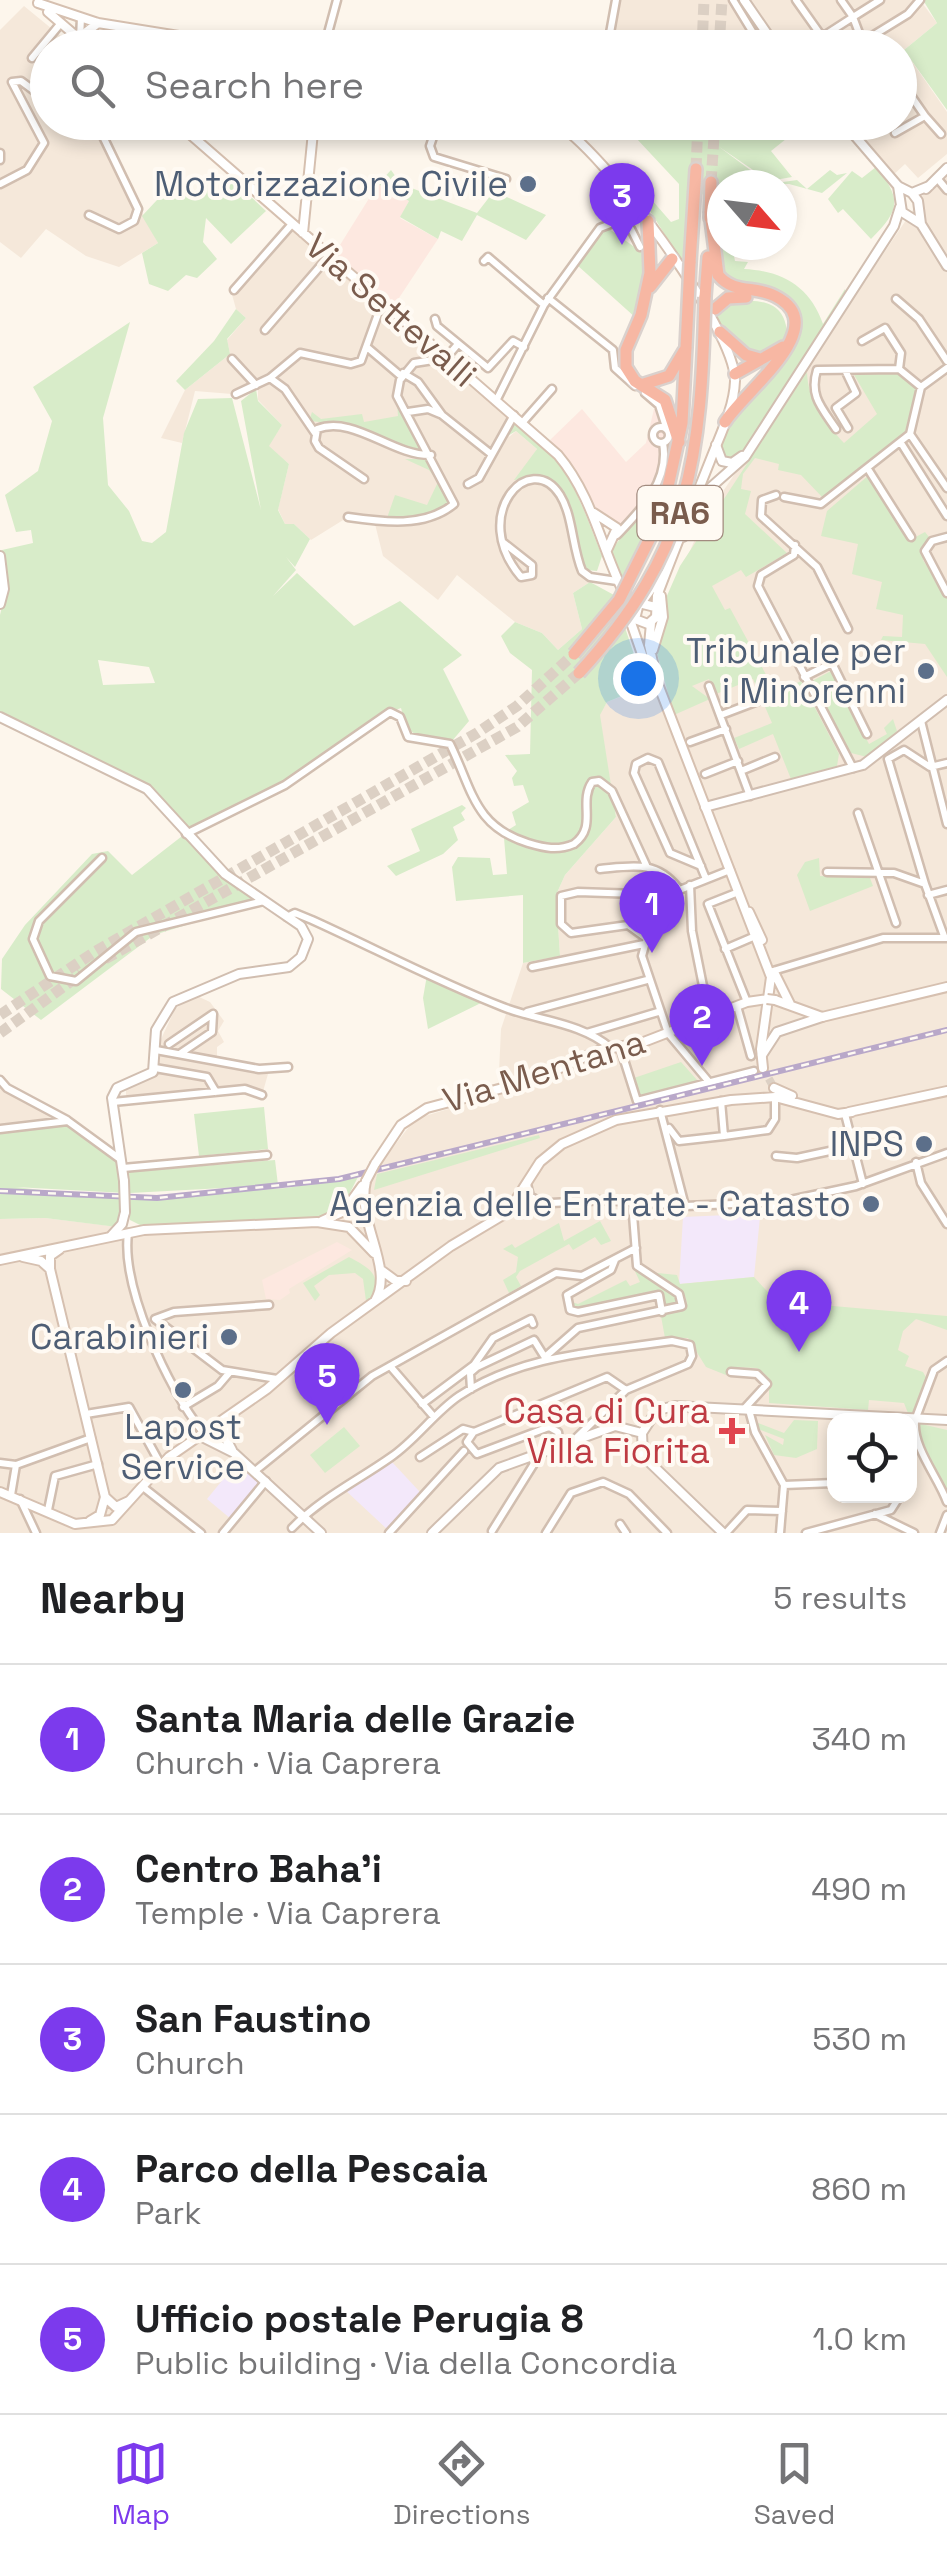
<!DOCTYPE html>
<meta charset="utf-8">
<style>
:root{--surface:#fff;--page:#f2f2f2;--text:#202124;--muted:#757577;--line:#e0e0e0;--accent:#7c3aed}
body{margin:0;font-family:"Space Grotesk",sans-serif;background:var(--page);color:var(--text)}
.controls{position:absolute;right:30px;bottom:30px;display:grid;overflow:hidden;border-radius:20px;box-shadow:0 5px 15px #0003}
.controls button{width:90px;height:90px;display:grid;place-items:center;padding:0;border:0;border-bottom:2px solid var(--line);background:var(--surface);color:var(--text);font:50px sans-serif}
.compass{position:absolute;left:707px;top:170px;width:90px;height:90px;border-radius:50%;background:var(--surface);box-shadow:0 5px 15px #0003;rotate:118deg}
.you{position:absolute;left:638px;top:678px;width:35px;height:35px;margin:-25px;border:8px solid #fff;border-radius:50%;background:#1a73e8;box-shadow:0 0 0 15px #1a73e833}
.badge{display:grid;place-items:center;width:65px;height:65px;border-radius:50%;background:var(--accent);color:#fff;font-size:32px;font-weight:700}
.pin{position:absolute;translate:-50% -82px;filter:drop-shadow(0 2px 5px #0008)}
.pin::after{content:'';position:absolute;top:52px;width:35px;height:30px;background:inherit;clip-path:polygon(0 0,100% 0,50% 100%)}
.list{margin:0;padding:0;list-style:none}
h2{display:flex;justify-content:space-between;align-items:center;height:130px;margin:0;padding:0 40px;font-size:42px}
h2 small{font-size:32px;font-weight:400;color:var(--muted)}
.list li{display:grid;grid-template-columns:65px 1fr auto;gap:30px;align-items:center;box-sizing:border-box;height:150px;padding:0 40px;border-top:2px solid var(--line)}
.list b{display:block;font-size:38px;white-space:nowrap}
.list p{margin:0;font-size:32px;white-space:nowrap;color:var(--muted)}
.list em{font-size:32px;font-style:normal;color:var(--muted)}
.icon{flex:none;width:55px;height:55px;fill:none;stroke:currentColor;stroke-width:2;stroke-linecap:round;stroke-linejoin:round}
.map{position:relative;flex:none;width:947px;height:1533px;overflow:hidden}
.search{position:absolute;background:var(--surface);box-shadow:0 5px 15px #0003;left:30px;right:30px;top:30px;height:110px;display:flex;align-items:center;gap:25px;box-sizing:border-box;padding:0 35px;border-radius:55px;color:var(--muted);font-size:38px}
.sheet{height:880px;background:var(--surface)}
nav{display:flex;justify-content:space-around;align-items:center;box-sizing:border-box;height:140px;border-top:2px solid var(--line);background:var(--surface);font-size:28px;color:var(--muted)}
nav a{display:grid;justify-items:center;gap:5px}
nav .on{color:var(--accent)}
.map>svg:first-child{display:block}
</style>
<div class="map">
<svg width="947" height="1533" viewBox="0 0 947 1533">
<rect width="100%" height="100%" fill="#fdf6ec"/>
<!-- residential -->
<path fill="#f5e8da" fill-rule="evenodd" d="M616 0H920L937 23 904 50 947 112V154L918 178 905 164 891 177 843 123 900 122V48L777 47 771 41 757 48H617L610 33Z
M24 6 74 47 48 48V122L96 123 158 243 119 267 86 256 46 229 21 258 0 242V30Z
M947 170V1533H0V1219L45 1218 144 1230 344 1211 415 1119 508 1091V1082L499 1072 501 1029 523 963 560 956 556 895 565 875 616 817 599 715 607 702 666 679 672 592 703 521 923 195ZM834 1420H910V1496H834Z
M292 224 514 415 509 437 516 431 537 449 519 481 540 476 560 488 586 570 592 572 590 582 573 593 582 629 558 650 542 633 515 622 457 575 438 600 383 556 374 520 348 517 311 540 294 524H285L278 509 289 464 268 446 282 425 258 400V380L232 394 195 391 182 443 161 438 185 390 230 354 227 340 246 318 236 309 231 291Z
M195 995 210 1002 224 1021 218 1031 224 1042 217 1047V1061L268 1074 262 1095H217L204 1090 126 1097V1088L153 1072 156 1050 175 1009Z
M0 1080 68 1121 0 1129Z"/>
<!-- commercial -->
<path fill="#fde8e0" d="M378 184 409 201 400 218 438 239 395 304 335 253Z
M657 396 675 432 655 518 615 542 622 535V525L597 510 574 467 550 440 582 409 626 462 646 443Z
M337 1242 352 1250 289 1289 290 1293 280 1300 266 1299 262 1280Z"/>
<!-- education -->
<path fill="#f3e8fa" d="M750 1214 760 1217 754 1277 679 1284 683 1217Z
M238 1461 261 1482 231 1519 207 1499Z
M392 1462 419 1491V1498L388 1530 344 1489Z"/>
<!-- green -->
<path fill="#d8ecc9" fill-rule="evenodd" d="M923 0H947V110L904 50 937 23Z
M622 123H806L771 151 792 177 769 181 718 146 769 184 797 180 807 189 830 170 837 175 847 173 822 193 789 184 722 185V245H732L735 261 748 262 744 269C783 271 810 287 823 324L845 289 846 294 753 439 734 460 724 459C705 403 803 371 800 327 800 320 795 312 792 305L727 281 716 261 719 181H706L703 195 699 189 684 265 645 203 651 199 671 222 679 219V184Z
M876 167C903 200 899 211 871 239L843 209 838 213 828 199 852 171 862 178Z
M391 170 401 184 477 213 494 191 546 215 526 240 477 215 462 241 441 231 438 239 400 217 409 201 378 184Z
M229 176 266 211 231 244 206 218 203 242 217 259 197 278 186 275 168 291 149 284 142 253 158 243 142 216 172 184 189 198 207 183 214 194 230 186 224 180Z
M608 228 647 256 636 318 577 265 597 235Z
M735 300C761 301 783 300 787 331L779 347 767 355 740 348 716 318 721 307Z
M236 309 246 318 227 339 230 354 185 390 176 381 214 341Z
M130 322 103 418 108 485 129 511 142 541 152 543 166 532 184 433 198 399 232 398 261 510 241 401 256 389 258 401 282 425 269 446 289 464 278 510 285 524H294L310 539 295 567 286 557 296 570 273 596 297 573 354 626 400 601 462 655 443 669 469 721 452 741C422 729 412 749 401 708L390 712 285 785 187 833 225 874 264 901 154 935 41 1020 1 989 2 959 25 925 92 854 108 851 132 875 186 833 154 796 0 717V615L7 586 2 550 33 543 31 530 16 532 5 495 38 471 52 421 33 387ZM98 660 149 667 155 683 103 685Z
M807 372C808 402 824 421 844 443L877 414 853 373H900L916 388 905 432 823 498 801 475 778 470 779 464 755 458 743 474 741 489 751 491 745 514 787 553 746 577 741 570 712 586 725 610 730 608 776 693 801 681 839 754 837 766 791 779 773 734 739 749 734 738 772 723 753 679 716 694 709 679 692 686 710 699 674 715 657 653 667 621 666 598 680 566Z
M397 401 422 448 414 453 351 425 309 421 312 412 321 419 362 414 364 422 398 416Z
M512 423C564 443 583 509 602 556L597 571 586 570 582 562C575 535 574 482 539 477 531 475 522 480 514 480L537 449 516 431 506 437Z
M672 436 655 518 624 585 610 551 656 496Z
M405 459H427L447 491 450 503 426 516 387 518 395 495 427 505 438 482 429 470Z
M869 475 910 540 925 532 929 537 923 560 947 598V677L925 644 881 640 883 636 902 637 903 615 876 609 882 582 852 574 858 544 821 536 827 511Z
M590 582 614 595 643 681 637 682 639 689 607 702 600 715 616 817 565 875 556 895 560 956 523 963V895L456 901 452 867 458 857 490 858 493 875 507 874 504 838 538 847 503 833 516 825 512 812 529 802 523 785 514 786 512 778 517 771 505 755 530 754 532 670 510 653 501 636 515 622 542 633 558 650 582 629 573 593Z
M831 671 869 744 887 734 884 728 893 719 897 731 867 757 851 753 812 681Z
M462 805 466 808 461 813 465 820 453 827 458 840 443 854 396 876 387 866 420 851 411 829Z
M819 858 820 876 870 878 873 886 810 911 797 875 805 862Z
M427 975 487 1000 428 1029 423 998Z
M681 1062 698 1081 639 1097 631 1079Z
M264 1107 268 1149 199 1156 194 1114Z
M68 1121 122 1160 125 1193 15 1187 121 1199 117 1227 45 1218 0 1219V1129Z
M539 1135 540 1138 374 1190 377 1174Z
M275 1160 278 1185 130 1193 129 1172Z
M358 1177 340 1212 306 1221 146 1228 130 1220V1199L286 1188Z
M600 1221 611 1241 601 1245 595 1237 573 1250 569 1244 520 1271 516 1277 521 1286 509 1293 503 1280 516 1272 518 1257 503 1249 512 1244 515 1248 559 1223 564 1241Z
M349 1257C373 1270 382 1275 371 1303L366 1301 363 1279 355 1273 329 1275 314 1286 320 1295 315 1301 303 1283Z
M633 1267 679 1296 676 1307 668 1310 660 1293 651 1291 584 1309 570 1306 569 1301 578 1304 626 1280 630 1286 640 1282Z
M648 1272 677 1275 680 1284 754 1277 776 1301 947 1316V1330L916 1319 903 1331 898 1350 909 1356 905 1366 923 1372 928 1381 916 1413H908L904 1403 869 1400 868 1410 769 1403V1378L757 1368 729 1367 726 1375 706 1367 688 1338H665L661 1316 687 1304 685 1296Z
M794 1420 818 1421 817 1449 796 1458 774 1455 765 1435 783 1445 784 1439 758 1429V1423L784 1433Z
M917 1423 947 1430V1495L921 1448Z
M344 1427 360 1446 325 1473 310 1455Z"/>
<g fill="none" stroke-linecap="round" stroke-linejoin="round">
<!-- secondary-tunnel -->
<path stroke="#dcd0c4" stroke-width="8" stroke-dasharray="8 4" stroke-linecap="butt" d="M763 1068 774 1088"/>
<!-- motorway-tunnel -->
<path stroke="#dcd0c4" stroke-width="11" stroke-dasharray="11 5.5" stroke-linecap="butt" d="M702 48 704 0
M719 48 722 0
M696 169 698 122
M711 182 715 122
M105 959 517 727 579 673
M0 1015 96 951 477 733 517 706 574 654
M0 1033 81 974"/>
<defs>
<path id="minor" d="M616 0 610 33 617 48
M733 0 761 46 771 40
M796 0 830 48
M859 33 876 48
M822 37 853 17 841 0
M80 38 81 18
M869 38 908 14 920 0
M324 48 337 0
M839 48 859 33 853 17 880 0
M32 58 61 23
M925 116 941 134
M438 122 430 146 434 157 506 179
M853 122H861
M895 133 925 116 900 80
M0 153V160
M937 178 947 190
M0 184 27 170 44 143 12 82 21 81 48 101
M89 215 119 229 134 221 138 209 96 122
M484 261 488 257 544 305
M234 290 292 224
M548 298 613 350 615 368 635 386
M896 299 919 319 947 361
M435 319 437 326 488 368 513 341 524 347
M265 330 329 256
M862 341 885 328 901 353 899 369
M368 348 402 377
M232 359 256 385
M845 370 856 393 836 408 848 428
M403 373 418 382 442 415 491 454
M270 378 285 389 315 433
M645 393 659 405 667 430
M236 394 270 378 300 353 351 364 361 361 382 303
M496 401 544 305 600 228 613 223 631 229 640 247
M408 412 428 409 440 414
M522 423 552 389
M653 435a8 8 0 1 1 16 0a8 8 0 1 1-16 0Z
M836 429C822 408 809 396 817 370L899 369 921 387
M910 434 947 488
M901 443 947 516
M868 469 911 537
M364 479 319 448 315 441 317 429C354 415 392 456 431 455
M468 484 479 478 514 415
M776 495 762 500 761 516 817 567 848 629
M784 497 821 504 910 434 921 387 947 368
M348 517C383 522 425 528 454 504L397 396 400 380 414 363 446 358 458 344
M617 535C641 510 670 481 663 443
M947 537 932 541 925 551 947 593
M504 543 532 565V575L521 577C468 515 530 448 560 495 573 516 572 547 582 571L590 577 617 581
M795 545 794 555 761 575 758 586 853 768
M804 677 832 663 867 734
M709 686 750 796
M721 715 758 701
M921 721 947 824
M690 742 726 729
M741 771 775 757
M705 774 738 761
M858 813 896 923
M186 834 285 785 390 712 400 717 408 737 450 744C473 791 474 826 528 843 545 848 557 851 574 844 598 826 578 803 592 782L599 781 612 791 646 865
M102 858 39 921 33 939 50 976 76 981 136 932 264 901
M701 866 670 853 634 773 636 764 648 758 658 762 706 879
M600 869C632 866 656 860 678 888
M827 872 894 873 925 884 944 936
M925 884 888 759 904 750 930 767 947 763
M690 885 692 931 709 1016
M736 893 708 904 747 1002
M928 895 947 890
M287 917 295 913 312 920C376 949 438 982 503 1007 539 1021 580 1022 611 1048
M646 938 628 925 571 933 561 924V896L578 892 667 895
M725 949 753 937
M532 967 644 944
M773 971 883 938H947
M737 1006 751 1056
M527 1012 647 980
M587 1033 658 1012
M169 1044 213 1014 212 1032 181 1053
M620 1047 637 1101 754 1071
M156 1050 259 1069 288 1067
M155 1068 207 1077 216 1092
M0 1080 7 1088 67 1120
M709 1082 668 1033 642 956 652 920 667 895 730 870
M721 1101 724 1136 768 1130 775 1119V1097
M113 1102 245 1089 262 1095
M660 1110 685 1206
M845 1114 863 1184
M669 1128 679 1141 724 1136
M0 1129 68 1121 120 1159
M776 1156 797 1158 853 1146
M916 1162 921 1183 947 1224
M123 1168 267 1155
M527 1184 530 1196 541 1203
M748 1203 765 1213 779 1202
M516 1205 605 1200 685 1206 781 1202 856 1186 947 1153
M128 1233C121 1287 168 1389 202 1431
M615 1260 611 1270 567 1295 570 1310 578 1312 659 1295 662 1312
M269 1305 174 1312 155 1319 222 1370 277 1379
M545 1357 578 1328 682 1306 679 1294 637 1266 632 1202
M390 1366 434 1417
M731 1372 757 1374 767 1384 744 1409
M471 1389 470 1373 477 1367 534 1340 544 1356
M422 1404 474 1365 493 1338 531 1319 533 1324
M183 1407 218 1386 230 1372
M749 1410 755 1432 784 1485 780 1533
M86 1414 129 1407 161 1465
M917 1415 934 1370 947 1361
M915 1422C913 1448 938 1477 947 1502
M473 1433 467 1442 477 1454 549 1427 558 1432 560 1446
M420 1457 463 1429 474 1432 607 1377 626 1390
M0 1463 16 1465
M255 1471 372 1376 556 1273 582 1276 636 1248
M784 1485 834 1483
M143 1487 201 1533
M11 1495 16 1465 91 1438
M20 1499 36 1533
M48 1510 55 1476 98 1464
M875 1514 914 1533
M620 1524 626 1533
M292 1528C321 1498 357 1481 391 1457 416 1440 434 1413 459 1396 523 1354 598 1352 672 1341L690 1345 692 1356 688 1364 626 1390 574 1440
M492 1531 540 1454
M223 1533 266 1481
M389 1533 464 1451
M546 1533 571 1493 603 1482 629 1494 667 1533
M726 1533 747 1510 782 1511
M806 1533 891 1510 900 1496
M940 1533 947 1515"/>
<path id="tertiary" d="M744 0 777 48
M843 122 898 186 912 193 929 186
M898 186 902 212 921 224
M926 189 947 168
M912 193 918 201 921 224 947 266
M716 445 722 461 732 463 742 456
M683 537 702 495 745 457 894 226 900 207
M0 556 4 589 0 604
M0 717 147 789 225 874 301 926 308 939 301 957 289 967 239 974 173 1002 156 1030 153 1072 117 1088 112 1098 124 1181
M705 807 863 765 947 700
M762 1055 777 1032 822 1017
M112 1235 122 1224 125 1212
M230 1419 225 1437 232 1450
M202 1437 234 1453 321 1533
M432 1533 499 1468 615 1426 642 1433
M723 1533 643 1456 642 1433 657 1410 675 1406 947 1420"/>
<path id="secondary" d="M38 3 98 23 253 48
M48 12 90 48
M88 45 85 33 98 23
M176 122 558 455C596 500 603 559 632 609
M554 122C602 147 736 329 735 381 734 408 720 435 710 461 692 506 674 551 657 596L656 617 648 624 635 619 639 603 655 607
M303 233 314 122
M594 513 617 528 607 550
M642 602 661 575
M628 614 653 686
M651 623 649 645 658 684 771 977 761 1049 763 1068
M653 650 663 617 661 596
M749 912 762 940
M774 972 790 1004
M775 1000 822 1017 947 987
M774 1088 792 1096
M849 1112 947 1091
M375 1164 401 1125 427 1108 533 1080 600 1050 641 1043 747 1002 767 999
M366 1181C356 1223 395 1268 375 1301
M322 1221 344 1211 362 1186
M60 1249 50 1256V1269L105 1497 100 1515 90 1521
M23 1257 41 1261 50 1269
M0 1260 144 1230 317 1222 349 1227 374 1253
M381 1270 396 1281H406
M0 1492 75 1524 112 1520 169 1457 267 1389 331 1333 451 1246 508 1212 540 1162 562 1144 616 1120 731 1100 775 1097 838 1114 852 1112
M105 1497 116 1507 129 1501"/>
<path id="motorway" d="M710 212 718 275C735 295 754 285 775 296 835 326 743 392 725 422
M710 218 711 182
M648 221 650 273 641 315 626 350V367L635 381 665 400 679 442
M690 263 696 169
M650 287 672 259
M705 297 708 257
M715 309 728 298 746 297
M720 332 746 355 760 359
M735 374 783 347
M644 384 669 376 684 351
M662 514 682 423 686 347"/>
</defs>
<!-- minor casing -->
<use href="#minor" stroke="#d1beb0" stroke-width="11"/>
<!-- tertiary casing -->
<use href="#tertiary" stroke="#d1beb0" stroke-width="12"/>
<!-- secondary casing -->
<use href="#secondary" stroke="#d6c0b0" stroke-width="12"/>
<!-- motorway casing -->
<use href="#motorway" stroke="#dad1cd" stroke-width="16"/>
<!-- minor -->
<use href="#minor" stroke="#fff" stroke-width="6"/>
<!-- tertiary -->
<use href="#tertiary" stroke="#fff" stroke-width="8"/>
<!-- secondary -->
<use href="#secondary" stroke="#fff" stroke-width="8"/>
<!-- motorway -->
<use href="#motorway" stroke="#f7b7a3" stroke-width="11"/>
<defs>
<path id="rail" d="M0 1191 157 1198 339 1179 947 1030"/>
</defs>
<!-- rail casing -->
<use href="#rail" stroke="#b9a8c9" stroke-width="6"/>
<!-- rail -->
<use href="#rail" stroke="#fffaf3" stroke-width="2.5" stroke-dasharray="8" stroke-linecap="butt"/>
<defs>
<path id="tertiary-bridge" d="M124 1181 125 1212"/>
<path id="secondary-bridge" d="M767 999 775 1000
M366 1181 375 1164"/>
<path id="motorway-bridge" d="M686 347 690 263
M574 654 619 600 662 514
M579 673C692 550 701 457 705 297"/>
</defs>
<!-- tertiary-bridge casing -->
<use href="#tertiary-bridge" stroke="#d1beb0" stroke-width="12" stroke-linecap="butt"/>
<!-- secondary-bridge casing -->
<use href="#secondary-bridge" stroke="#d6c0b0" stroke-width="12" stroke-linecap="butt"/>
<!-- motorway-bridge casing -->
<use href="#motorway-bridge" stroke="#dad1cd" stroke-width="16" stroke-linecap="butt"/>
<!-- tertiary-bridge -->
<use href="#tertiary-bridge" stroke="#fff" stroke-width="8"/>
<!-- secondary-bridge -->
<use href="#secondary-bridge" stroke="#fff" stroke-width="8"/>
<!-- motorway-bridge -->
<use href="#motorway-bridge" stroke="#f7b7a3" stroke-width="11"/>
</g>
<!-- markers -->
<g fill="#5c6f8a" stroke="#fffaf3" stroke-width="4">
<circle cx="528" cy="184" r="10"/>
<circle cx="926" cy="671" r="10"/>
<circle cx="924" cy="1144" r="10"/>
<circle cx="871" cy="1204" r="10"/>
<circle cx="229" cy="1337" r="10"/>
<circle cx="183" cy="1390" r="10"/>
</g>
<path fill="#e0444e" stroke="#fffaf3" stroke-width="4" d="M727 1416h10v10h10v10h-10v10h-10v-10h-10v-10h10z"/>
<g text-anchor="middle" stroke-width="8" stroke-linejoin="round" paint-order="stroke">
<!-- shield labels -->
<rect fill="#fffaf3" stroke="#a28b7f" stroke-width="2.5" x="637.5" y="486" width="85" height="54" rx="8"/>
<g font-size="32" font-weight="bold" fill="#7a5c4d">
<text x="680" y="524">RA6</text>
</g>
<!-- service labels -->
<g font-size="35" fill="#4e5e75" stroke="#fffaf3" text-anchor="end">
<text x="508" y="196">Motorizzazione Civile</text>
<text x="906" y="663">Tribunale per<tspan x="906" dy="40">i Minorenni</tspan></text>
<text x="904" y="1156">INPS</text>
<text x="851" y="1216">Agenzia delle Entrate - Catasto</text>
<text x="209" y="1349">Carabinieri</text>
<text x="183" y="1439" text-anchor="middle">Lapost<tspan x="183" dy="40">Service</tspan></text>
</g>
<!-- street labels -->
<g font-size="35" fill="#7a5c4d" stroke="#fffaf3">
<text transform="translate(391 310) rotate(41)" y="12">Via Settevalli</text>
<text transform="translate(544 1071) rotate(-17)" y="12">Via Mentana</text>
</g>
<!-- health labels -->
<g font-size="35" fill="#be3a42" stroke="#fffaf3" text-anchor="end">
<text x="710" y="1423">Casa di Cura<tspan x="710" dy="40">Villa Fiorita</tspan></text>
</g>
</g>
</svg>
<div class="controls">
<button><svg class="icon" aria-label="locate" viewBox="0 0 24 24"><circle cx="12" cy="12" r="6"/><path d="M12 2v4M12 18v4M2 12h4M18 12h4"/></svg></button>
</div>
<svg class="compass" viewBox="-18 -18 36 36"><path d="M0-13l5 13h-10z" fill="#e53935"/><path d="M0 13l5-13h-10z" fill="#757577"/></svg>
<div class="you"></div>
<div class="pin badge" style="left:652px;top:953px">1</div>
<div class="pin badge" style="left:702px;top:1066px">2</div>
<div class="pin badge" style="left:622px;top:245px">3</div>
<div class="pin badge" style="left:799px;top:1352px">4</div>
<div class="pin badge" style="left:327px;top:1425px">5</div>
<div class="search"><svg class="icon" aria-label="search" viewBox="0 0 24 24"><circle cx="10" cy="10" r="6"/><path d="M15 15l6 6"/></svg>Search here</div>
</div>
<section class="sheet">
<h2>Nearby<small>5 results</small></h2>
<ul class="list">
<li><span class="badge">1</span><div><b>Santa Maria delle Grazie</b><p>Church · Via Caprera</p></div><em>340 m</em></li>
<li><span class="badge">2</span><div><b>Centro Baha'i</b><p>Temple · Via Caprera</p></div><em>490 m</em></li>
<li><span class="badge">3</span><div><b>San Faustino</b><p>Church</p></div><em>530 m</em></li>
<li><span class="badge">4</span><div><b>Parco della Pescaia</b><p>Park</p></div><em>860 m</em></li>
<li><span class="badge">5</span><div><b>Ufficio postale Perugia 8</b><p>Public building · Via della Concordia</p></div><em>1.0 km</em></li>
</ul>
</section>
<nav>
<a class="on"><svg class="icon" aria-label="map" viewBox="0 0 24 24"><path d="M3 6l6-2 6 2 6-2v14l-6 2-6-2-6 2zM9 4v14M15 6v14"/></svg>Map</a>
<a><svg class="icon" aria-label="directions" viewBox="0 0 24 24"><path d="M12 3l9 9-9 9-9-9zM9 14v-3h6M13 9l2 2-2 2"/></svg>Directions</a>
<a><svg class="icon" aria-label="saved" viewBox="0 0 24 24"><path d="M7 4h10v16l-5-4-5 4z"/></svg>Saved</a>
</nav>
